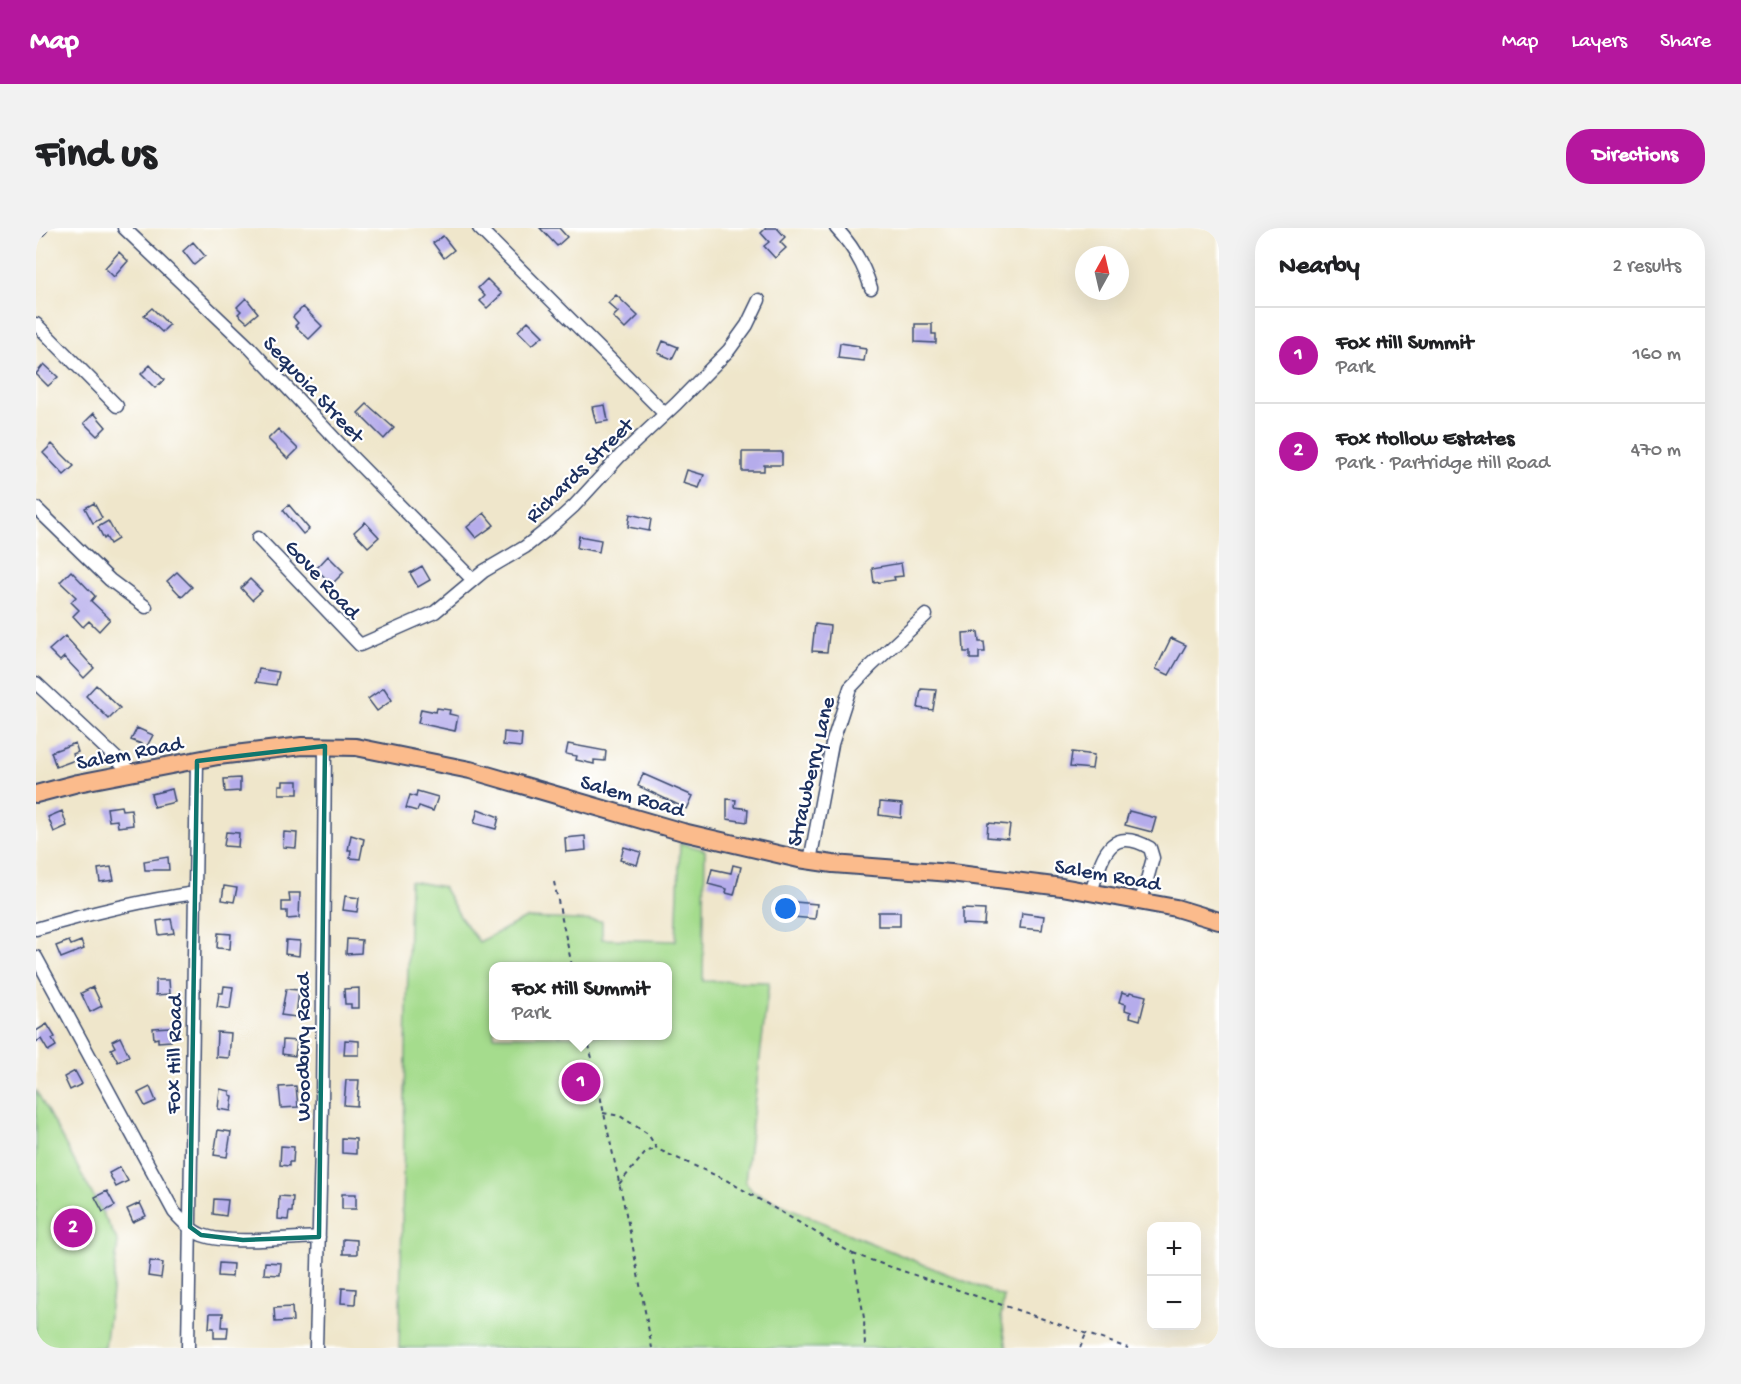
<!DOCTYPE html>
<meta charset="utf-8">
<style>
:root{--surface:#fff;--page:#f2f2f2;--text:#202124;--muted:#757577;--line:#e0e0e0;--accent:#b5179e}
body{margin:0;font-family:"Gochi Hand",sans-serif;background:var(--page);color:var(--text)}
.controls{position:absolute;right:18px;bottom:18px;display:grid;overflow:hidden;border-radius:12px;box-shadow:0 6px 24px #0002}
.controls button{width:54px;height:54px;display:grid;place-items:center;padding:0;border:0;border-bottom:2px solid var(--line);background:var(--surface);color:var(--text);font:30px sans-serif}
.compass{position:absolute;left:1039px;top:18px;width:54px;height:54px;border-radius:50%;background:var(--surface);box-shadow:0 6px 24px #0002;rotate:8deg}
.you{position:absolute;left:750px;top:681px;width:21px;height:21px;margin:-15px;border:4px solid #fff;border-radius:50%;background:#1a73e8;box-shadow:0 0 0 9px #1a73e833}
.badge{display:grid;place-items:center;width:39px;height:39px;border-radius:50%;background:var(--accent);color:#fff;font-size:20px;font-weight:700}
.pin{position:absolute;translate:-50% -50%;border:3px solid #fff;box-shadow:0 2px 6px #0006}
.popup{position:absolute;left:453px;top:734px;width:183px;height:78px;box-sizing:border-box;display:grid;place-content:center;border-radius:12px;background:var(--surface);filter:drop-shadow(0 2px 4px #0005);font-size:20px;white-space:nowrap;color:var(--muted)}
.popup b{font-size:22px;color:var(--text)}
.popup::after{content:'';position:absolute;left:50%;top:100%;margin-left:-12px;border:12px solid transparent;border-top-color:var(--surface)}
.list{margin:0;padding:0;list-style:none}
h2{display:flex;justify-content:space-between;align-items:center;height:78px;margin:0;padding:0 24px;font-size:26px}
h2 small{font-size:20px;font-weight:400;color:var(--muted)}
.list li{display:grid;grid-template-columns:39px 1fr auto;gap:18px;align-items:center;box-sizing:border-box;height:96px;padding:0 24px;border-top:2px solid var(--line)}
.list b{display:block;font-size:22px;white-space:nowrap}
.list p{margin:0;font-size:20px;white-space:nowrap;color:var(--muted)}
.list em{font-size:20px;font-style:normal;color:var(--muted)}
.map{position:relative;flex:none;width:1183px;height:1120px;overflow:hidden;border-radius:24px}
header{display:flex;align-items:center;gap:36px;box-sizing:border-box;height:84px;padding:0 30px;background:var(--accent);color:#fff}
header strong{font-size:28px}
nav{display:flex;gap:33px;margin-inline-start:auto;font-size:21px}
.intro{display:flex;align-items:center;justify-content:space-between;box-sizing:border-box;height:144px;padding:0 36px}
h1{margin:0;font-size:42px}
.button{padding:15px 27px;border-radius:24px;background:var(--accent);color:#fff;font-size:21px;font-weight:700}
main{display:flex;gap:36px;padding:0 36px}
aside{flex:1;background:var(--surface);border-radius:24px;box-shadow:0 6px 24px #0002}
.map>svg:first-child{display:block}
</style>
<header>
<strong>Map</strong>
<nav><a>Map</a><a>Layers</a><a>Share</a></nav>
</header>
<div class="intro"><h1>Find us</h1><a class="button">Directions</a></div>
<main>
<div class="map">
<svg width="1183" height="1120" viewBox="0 0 1183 1120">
<rect width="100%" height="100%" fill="#fff"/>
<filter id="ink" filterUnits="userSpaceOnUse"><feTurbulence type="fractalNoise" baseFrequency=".0167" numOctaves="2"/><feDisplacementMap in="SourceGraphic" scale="12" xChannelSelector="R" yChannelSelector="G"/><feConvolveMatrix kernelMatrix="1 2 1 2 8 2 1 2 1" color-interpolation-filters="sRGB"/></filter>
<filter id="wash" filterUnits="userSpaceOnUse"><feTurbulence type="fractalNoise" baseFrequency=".008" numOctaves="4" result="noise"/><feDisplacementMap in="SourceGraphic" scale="24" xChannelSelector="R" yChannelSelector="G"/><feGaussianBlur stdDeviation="1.35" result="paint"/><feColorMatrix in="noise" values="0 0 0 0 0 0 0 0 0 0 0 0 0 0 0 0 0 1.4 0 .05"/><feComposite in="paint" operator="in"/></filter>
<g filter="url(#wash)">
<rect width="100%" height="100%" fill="#efe6cb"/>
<!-- green -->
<path fill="#a5dc8d" stroke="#608676" stroke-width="1.5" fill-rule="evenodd" d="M644 615 669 622 667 753 733 754 709 954 717 964 820 1009 968 1069 965 1088 971 1120H363L374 653 407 659 425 690 443 714 490 690 566 693V711L640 713ZM458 738H632V808H458Z
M0 862 82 1014 69 1120H0Z"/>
<g id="blocks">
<!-- building -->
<path fill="#b5aceb" d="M504 0H523L531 9 521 18Z
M730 0H741L749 9 744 14 750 20 739 30 728 18 733 14 725 5Z
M407 8 418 22 408 30 397 15Z
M157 14 169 28 158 37 147 23Z
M83 24 92 33 78 49 69 40Z
M451 51 466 66 451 80 444 73 449 68 442 60Z
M580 67 602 88 589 101 577 89 582 84 572 75Z
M210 70 222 85 211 94 202 86 205 83 201 79Z
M267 79 286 98 273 111 259 98 262 95 257 89Z
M116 80 133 97 126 104 108 87Z
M492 93 507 108 496 117 482 103Z
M879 96H896V106H900V115L879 114Z
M627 113 642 119 636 131 622 125Z
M804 115 823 118V120L830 121 828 133 802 130Z
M8 136 22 149 12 158 0 146Z
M114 137 128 152 119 160 105 146Z
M331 176 358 200 348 211 322 185Z
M569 177 572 193 560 195 556 179Z
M58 185 70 199 61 208 48 195Z
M242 201 262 221 252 231 232 211Z
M16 216 38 238 28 247 7 225Z
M706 224H746V237H728V243H706Z
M651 242 668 247 663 260 647 255Z
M58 275 66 290 57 295 49 280Z
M253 277 273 301 267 306 247 282Z
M448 285 458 297 440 310 431 299Z
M594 286 615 291 613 303 592 299Z
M72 293 82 311 74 316 70 309 68 311 62 299Z
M329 294 343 309 332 319 318 304Z
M543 308 565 312 563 324 541 320Z
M292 328 308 344 296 356 280 341Z
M865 335 867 348 858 349 859 352 838 355 836 340Z
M386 338 394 352 382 359 374 345Z
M35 343 59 368 55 373 74 391 63 403 53 393 47 399 37 388 43 382 35 374 40 369 24 354Z
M141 344 156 359 146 369 131 353Z
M214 351 226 363 216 372 205 360Z
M779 396 794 398 791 424 776 423Z
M942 404 943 414H948L949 424H943V431H934V424H928L927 405Z
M29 408 58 440 48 450 28 429 24 433 13 422Z
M1135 410 1150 417 1133 447 1120 441Z
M223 441 243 444 240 457 220 454Z
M60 457 84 480 73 491 50 468Z
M348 460 356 472 341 483 332 471Z
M885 461 900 462 897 482 882 480Z
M401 480 414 482 413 486 422 488 419 503 382 495 385 481 400 484Z
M101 500 117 507 111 518 95 512Z
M468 504 486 506 485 519 467 517Z
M39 515 42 524 37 526 39 532 20 539 15 524Z
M532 516 570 523 569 533 558 532V536L540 532 541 528 530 526Z
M1036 524 1058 527 1056 541 1034 539Z
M607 546 657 568 651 581 602 558Z
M204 550V563L189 564 188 551Z
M247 553H262V566H243V557H247Z
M136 561 139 574 118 579 115 566Z
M381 563 402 569 397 583 383 578 381 583 370 580 374 567 380 569Z
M691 571 700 572 699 579 712 581 711 594 691 591Z
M844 574 866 576 865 590 843 587Z
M85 578 86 582 95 581 97 597 82 599 81 592 73 593 71 580Z
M442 581 463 589 460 601 438 595Z
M26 583 31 598 18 604 12 589Z
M1093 583 1120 590 1116 604 1089 597Z
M952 595 974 597 972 611 951 609Z
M190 604 203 605 202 619 188 618Z
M248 604 261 605 260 620 247 619Z
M315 607 328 611 324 631 314 630 315 622H312Z
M549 608 550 622 530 624 529 610Z
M588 619 605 624 601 637 584 632Z
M132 629 133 642H109L108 633Z
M697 637 705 639 698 667 690 665 691 661 672 656 676 641 695 645Z
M75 639 78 652 64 654 62 641Z
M188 658 201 660 198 674 186 672Z
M253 665H264L263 690 251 691V683H246V674H254Z
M309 668 323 670 321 684 307 682Z
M759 674 781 676 779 691 757 689Z
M926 681 949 682 948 697 926 696Z
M842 684H864V698H842Z
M986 685 1008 688 1006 702 984 700Z
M135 691 138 705 123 707 121 693Z
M182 705 195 706 194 721 181 720Z
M311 711 326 712 325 725 310 726Z
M250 712 264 713 263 728 249 726Z
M33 713 35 717 45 713 48 721 25 730 20 718Z
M120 752H133L134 766 120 767Z
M188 758 197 759 194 781 181 779 183 765H187Z
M57 759 66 778 54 784 45 765Z
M323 760V780H315V776H309L308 761Z
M250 761 263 762 260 789 245 787Z
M1086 764 1093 766 1094 764 1110 768 1104 792 1094 789 1095 784 1089 782 1090 776 1083 774Z
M11 796 19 809 16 811 20 818 12 823 5 811 0 814V803Z
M134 799 135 813 122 814V810L118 811 117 800Z
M181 804 195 805 193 830 180 829Z
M84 809 93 828 82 834 75 821 79 819 76 813Z
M247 812 261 813 259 828 246 826Z
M309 812 323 813V827H308Z
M39 843 46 856 34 862 28 849Z
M310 852H323L321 878 308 877Z
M260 858 262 879 245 880 243 859Z
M114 859 120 873 109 878 102 865Z
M184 861 194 863V867L197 868 195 883 182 881Z
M182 902 195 904 191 929 178 927Z
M306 910 320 911V926L306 925Z
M245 918 258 919 257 934H253V938L244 937Z
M84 939 92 953 80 959 73 945Z
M71 963 79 978 67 984 59 969Z
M306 966H320V981H306Z
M243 968 257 969 256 984H253L252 992 242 991Z
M178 971 192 972 190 988 177 986Z
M104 975 110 988 97 994 91 981Z
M307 1011 321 1012V1026H307Z
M114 1033 127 1035 125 1050 112 1048Z
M229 1034 245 1035 244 1047 228 1046Z
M183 1035 197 1036 196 1049 182 1048Z
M306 1060 320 1061 319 1076 305 1075Z
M256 1079 257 1093 239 1094 238 1080Z
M174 1085H187L186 1099H192L191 1110H178V1100H173Z"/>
</g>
</g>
<g filter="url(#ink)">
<use href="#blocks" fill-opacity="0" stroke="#3b4a6e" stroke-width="1.5"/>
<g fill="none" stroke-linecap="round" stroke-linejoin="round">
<defs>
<path id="minor" d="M88 0 214 120 314 227 437 352
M443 0 629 186
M800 0C816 17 828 37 835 60
M0 5 5 0
M0 96 81 178
M0 280 74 352 110 379
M222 310 324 417 399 384 448 343 489 319 517 297 538 278 584 228 640 176 693 122 711 97 723 72
M0 455 96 545
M774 633 796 516 814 460 835 438 890 387
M1055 664C1066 633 1071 595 1114 620L1117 630 1105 673
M0 701C54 685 103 673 159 665
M0 729 138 984C145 992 155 1003 166 1007 193 1017 252 1010 283 1009
M152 1120 161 533
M280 1120 286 877 289 518"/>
<path id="major" d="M0 566 42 555 182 528 266 518 320 519 434 542 647 604 763 631 797 636 915 645 1026 659 1140 680 1183 693"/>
</defs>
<!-- minor casing -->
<use href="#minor" stroke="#3b4a6e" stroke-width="15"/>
<!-- major casing -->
<use href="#major" stroke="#3b4a6e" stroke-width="20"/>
<!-- path -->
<path stroke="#3b4a6e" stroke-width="2" stroke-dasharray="4.5 4.5" stroke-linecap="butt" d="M518 654 536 738
M551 808 594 1004 616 1120
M567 885 584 888 612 906 621 921 690 952 817 1026 828 1090 829 1120
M583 956 611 923 621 921
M817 1026 1092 1120
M1044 1120 1050 1106"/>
<!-- minor -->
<use href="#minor" stroke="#fff" stroke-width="12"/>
<!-- major -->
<use href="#major" stroke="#fbbb8c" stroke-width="16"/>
</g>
</g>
<!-- marked area -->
<path fill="none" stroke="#0f766e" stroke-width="4.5" stroke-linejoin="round" d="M289 518 283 1009 207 1012 165 1007 154 999 161 533Z"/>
<g text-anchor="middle" stroke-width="4.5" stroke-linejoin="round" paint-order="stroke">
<!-- street labels -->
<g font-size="22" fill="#1b2f5e" stroke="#fff">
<text transform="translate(279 160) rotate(47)" y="8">Sequoia Street</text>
<text transform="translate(542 241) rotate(-44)" y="8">Richards Street</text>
<text transform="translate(288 350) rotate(47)" y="8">Gove Road</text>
<text transform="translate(93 523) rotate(-11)" y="8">Salem Road</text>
<text transform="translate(773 543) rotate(-77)" y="8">Strawberry Lane</text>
<text transform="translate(597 566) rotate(16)" y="8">Salem Road</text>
<text transform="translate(1072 645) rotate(10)" y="8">Salem Road</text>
<text transform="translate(265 819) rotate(-90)" y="8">Woodbury Road</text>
<text transform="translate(136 826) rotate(-89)" y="8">Fox Hill Road</text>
</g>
</g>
</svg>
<div class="controls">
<button>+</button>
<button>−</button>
</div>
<svg class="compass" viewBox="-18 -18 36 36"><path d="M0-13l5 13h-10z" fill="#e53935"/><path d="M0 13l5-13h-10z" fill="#757577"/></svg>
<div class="you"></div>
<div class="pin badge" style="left:545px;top:854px">1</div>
<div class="popup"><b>Fox Hill Summit</b>Park</div>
<div class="pin badge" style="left:37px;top:1000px">2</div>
</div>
<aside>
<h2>Nearby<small>2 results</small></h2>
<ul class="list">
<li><span class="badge">1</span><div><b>Fox Hill Summit</b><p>Park</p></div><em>160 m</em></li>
<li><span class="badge">2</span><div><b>Fox Hollow Estates</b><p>Park · Partridge Hill Road</p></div><em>470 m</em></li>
</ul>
</aside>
</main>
